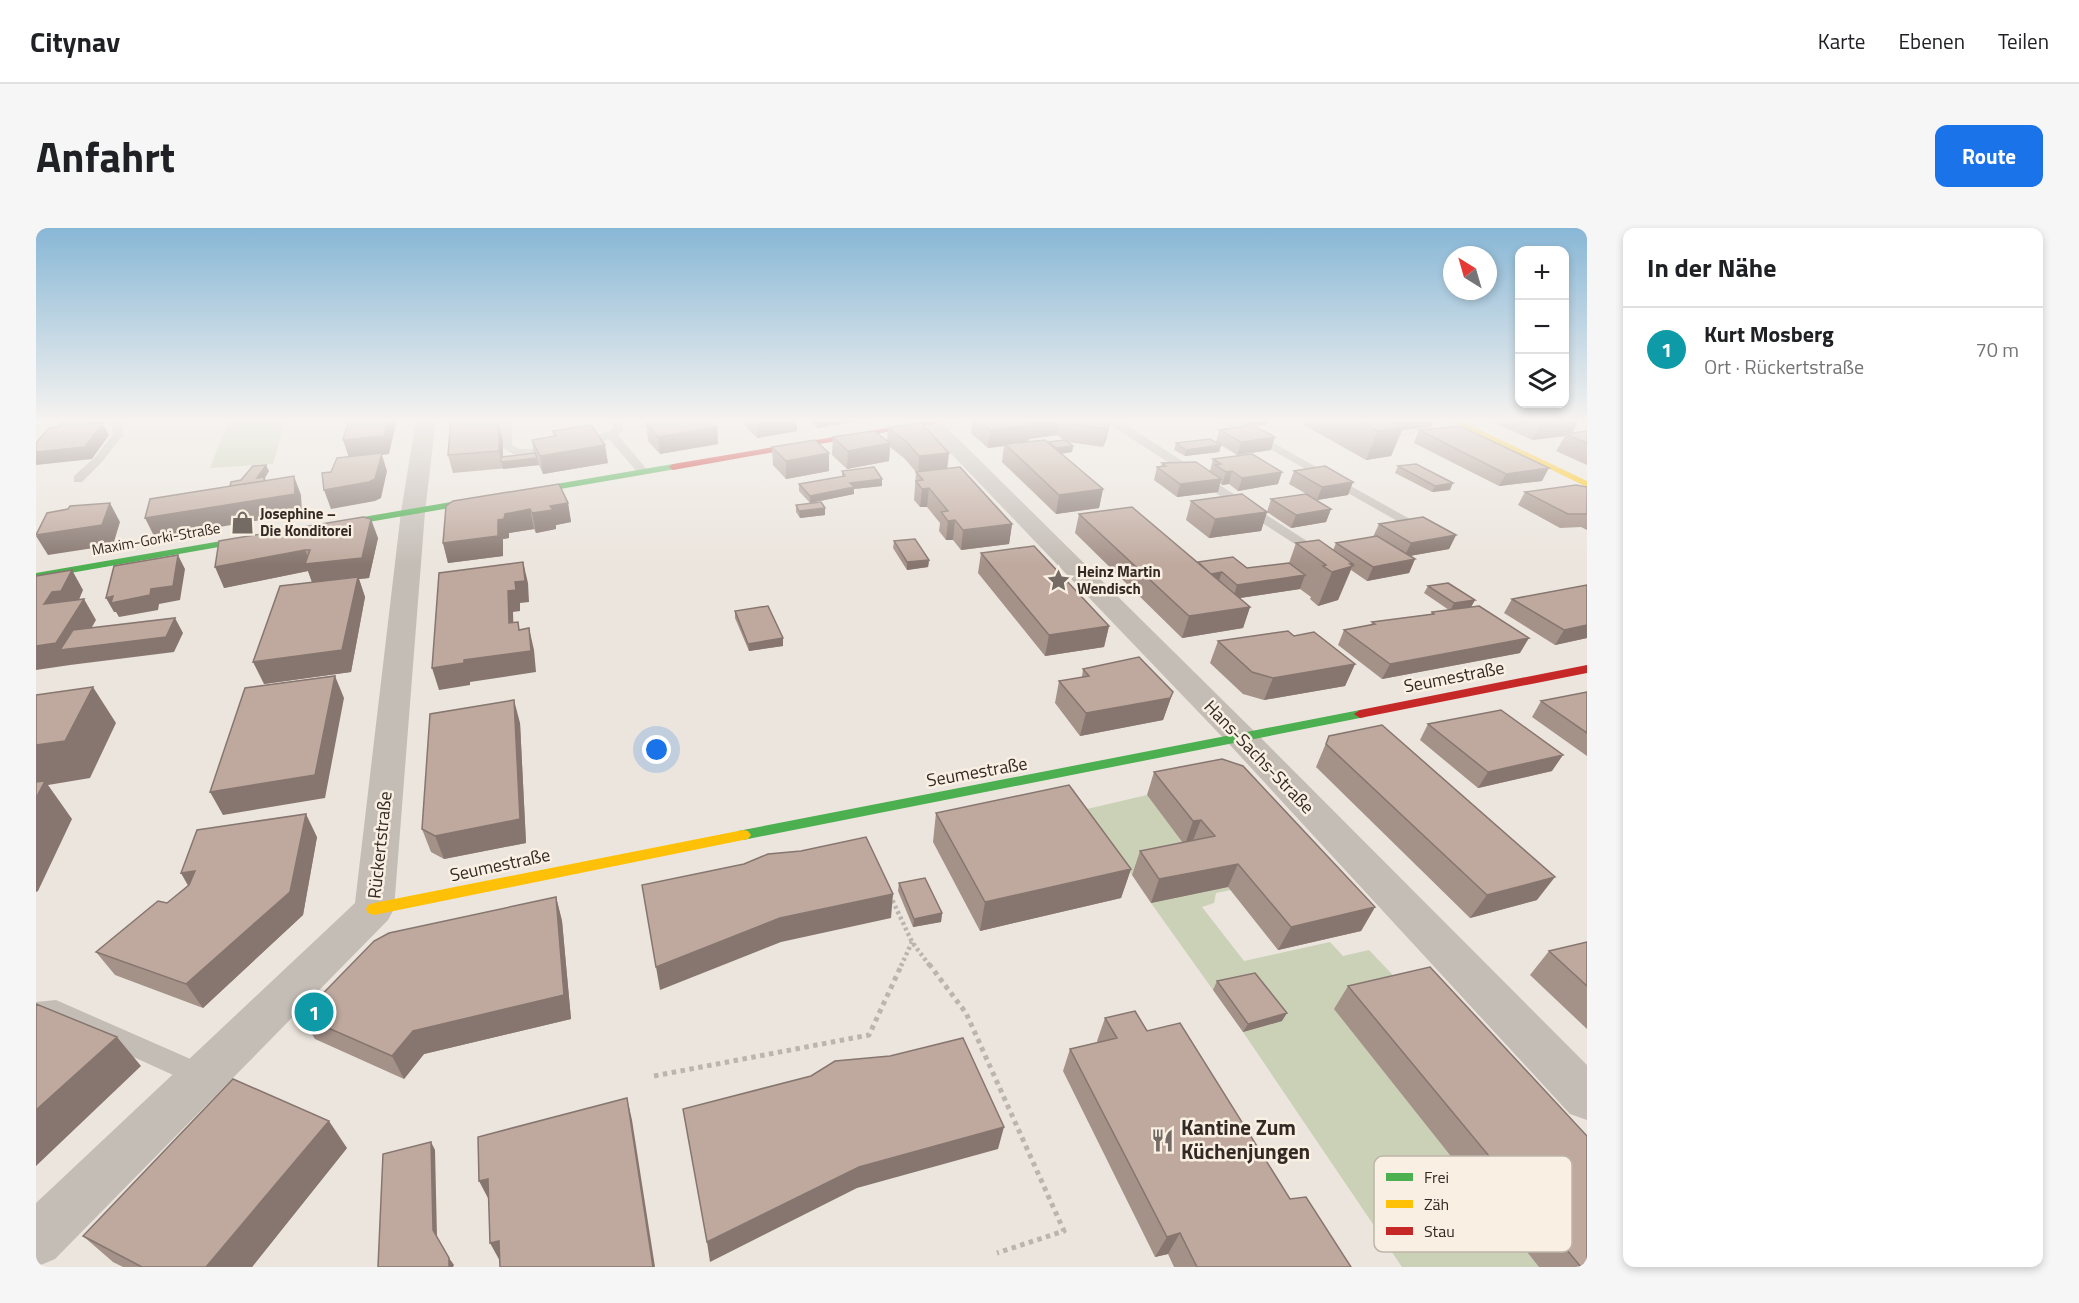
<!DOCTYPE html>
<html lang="de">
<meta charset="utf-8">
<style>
:root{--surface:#fff;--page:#f6f6f6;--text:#202124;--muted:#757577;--line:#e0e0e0;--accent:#1a73e8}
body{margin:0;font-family:"Titillium Web",sans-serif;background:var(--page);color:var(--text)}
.controls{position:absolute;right:18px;top:18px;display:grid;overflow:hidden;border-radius:12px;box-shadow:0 3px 9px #0003}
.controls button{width:54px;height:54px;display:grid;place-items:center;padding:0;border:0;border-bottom:2px solid var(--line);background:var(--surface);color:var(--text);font:30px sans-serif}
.compass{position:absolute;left:1407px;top:18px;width:54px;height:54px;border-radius:50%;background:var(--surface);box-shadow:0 3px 9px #0003;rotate:323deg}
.you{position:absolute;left:621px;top:522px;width:21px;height:21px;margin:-15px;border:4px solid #fff;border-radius:50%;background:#1a73e8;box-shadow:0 0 0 9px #1a73e833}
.badge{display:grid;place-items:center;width:39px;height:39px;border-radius:50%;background:var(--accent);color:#fff;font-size:20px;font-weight:700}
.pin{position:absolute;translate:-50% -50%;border:3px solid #fff;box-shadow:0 2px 6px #0006}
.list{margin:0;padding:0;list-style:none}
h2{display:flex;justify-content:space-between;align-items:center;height:78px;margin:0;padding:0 24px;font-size:26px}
h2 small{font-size:20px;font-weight:400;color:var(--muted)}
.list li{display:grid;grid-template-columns:39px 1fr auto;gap:18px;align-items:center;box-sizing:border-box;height:84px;padding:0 24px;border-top:2px solid var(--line)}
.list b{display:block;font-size:22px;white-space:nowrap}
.list p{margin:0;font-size:20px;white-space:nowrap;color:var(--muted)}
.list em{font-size:20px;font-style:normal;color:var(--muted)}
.icon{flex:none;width:33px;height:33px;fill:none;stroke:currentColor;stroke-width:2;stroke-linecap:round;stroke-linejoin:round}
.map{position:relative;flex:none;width:1551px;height:1039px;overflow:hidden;border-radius:12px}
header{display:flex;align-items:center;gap:36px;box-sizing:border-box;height:84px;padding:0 30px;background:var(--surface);border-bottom:2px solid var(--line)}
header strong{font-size:28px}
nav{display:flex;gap:33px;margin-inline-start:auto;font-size:21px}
.intro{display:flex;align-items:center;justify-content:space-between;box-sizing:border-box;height:144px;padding:0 36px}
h1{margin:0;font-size:42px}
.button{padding:15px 27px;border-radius:12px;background:var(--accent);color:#fff;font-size:21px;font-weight:700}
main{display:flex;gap:36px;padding:0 36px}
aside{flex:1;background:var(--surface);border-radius:12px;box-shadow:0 3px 9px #0003}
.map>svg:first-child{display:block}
</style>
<header>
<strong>Citynav</strong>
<nav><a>Karte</a><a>Ebenen</a><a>Teilen</a></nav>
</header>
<div class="intro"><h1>Anfahrt</h1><a class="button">Route</a></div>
<main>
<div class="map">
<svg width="1551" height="1039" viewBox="0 0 1551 1039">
<rect width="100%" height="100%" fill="#ebe5dd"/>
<!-- green -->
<path fill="#cbd1b6" d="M193 191H250L237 236 174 240Z
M1111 567 1162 633 1096 647 1051 581Z
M1192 659 1195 662 1180 665 1178 675 1166 679 1208 733 1294 714 1307 728 1333 722 1372 763 1504 1039H1366L1207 804 1246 793 1177 762 1115 675Z"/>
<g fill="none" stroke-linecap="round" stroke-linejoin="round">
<!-- path-far2 -->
<path stroke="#bcb5af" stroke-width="2" stroke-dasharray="2 2" stroke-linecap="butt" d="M605 199 617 198 612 191
M1361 207 1386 204"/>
<!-- path-far1 -->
<path stroke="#bcb5af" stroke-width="4.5" stroke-dasharray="3 3" stroke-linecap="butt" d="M854 667 876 714 894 738
M865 738 876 714"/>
<!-- path -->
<path stroke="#bcb5af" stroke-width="5" stroke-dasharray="4.5 4.5" stroke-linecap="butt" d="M893 736 930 785 1028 1003 961 1025
M618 848 833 807 866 736"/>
<!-- lane -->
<path fill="#c4bdb6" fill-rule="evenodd" d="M75 191H85L87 207 66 234 46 254H38V248L58 230 77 207Z
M466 191H476V217L483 221H494L572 204 577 201 576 191H586L587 202 582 207 613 244 611 246H603L573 211 494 227 477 226 464 218Z
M1065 191H1078L1092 198 1274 315 1267 319 1262 318Z
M1181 191H1194L1383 296 1377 300 1372 299Z
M20 772 175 840 179 848 175 856 166 860 157 856 18 793 0 794V774Z"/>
<!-- street -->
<path fill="#c4bdb6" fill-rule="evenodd" d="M380 191H400L389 284 358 681 352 692 19 1031 0 1039V975L319 675 365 284Z
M882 191H902L1218 503 1551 837V892L1534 886 1194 517Z"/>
<!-- fast -->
<path fill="#4caf50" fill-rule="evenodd" d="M637 236 640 237V241L292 301 287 298 292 295Z
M226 306 231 309 229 311 0 351V345Z
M1324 482 1329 483 1330 486 1329 489 707 612 702 611 699 607 702 603 707 602Z"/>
<!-- slow -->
<path fill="#ffc107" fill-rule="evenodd" d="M1410 191H1421L1551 253V259Z
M707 602 712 603 715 607 712 611 338 687 332 685 330 681 332 677 338 675Z"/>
<!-- jam -->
<path fill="#c62828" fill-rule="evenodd" d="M905 191H924L637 242 633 239 637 236Z
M1551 437V445L1324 490 1318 486 1324 482Z"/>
</g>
<!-- wall -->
<path fill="#a49188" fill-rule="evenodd" d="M415 191H462V194H461L467 213V229L498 226 496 212 518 208 517 203 572 235 507 246 503 237 417 245 412 227Z
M619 191H673L681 199 682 216 624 226 612 213 610 195 622 194Z
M708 191H761V203L721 210 708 197Z
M772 191H836L781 200Z
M937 191H1069L1068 194 1074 195 1070 212 1067 219 1031 214 1037 218 1036 224 1025 226 1067 261 1063 280 1020 286 966 234 968 218 952 220 935 205ZM1021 207 1028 212 1012 215 992 214 993 211Z
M1198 191H1232L1230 197 1219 198 1235 222 1201 227 1180 214 1183 202 1211 198Z
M1270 191H1399L1395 199 1366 202 1355 228 1330 232 1268 197Z
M1450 191H1551V194H1550L1543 192 1536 205 1551 203V237L1520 223 1529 208 1496 212Z
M852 200 911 240 976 296 973 316 925 322 917 312H910L903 303 904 295 891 279H884L878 272 880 244 869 231 854 219 853 233 811 241 796 227 797 209 851 213Z
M1383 202 1506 253 1463 258 1378 215Z
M1140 215 1185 217 1183 224 1149 228 1138 222Z
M736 219 793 243 750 251 737 237Z
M1177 231 1242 256 1202 263 1193 256 1186 257 1184 255 1182 264 1141 269 1118 252 1121 239 1125 238 1126 235 1174 243Z
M1362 238 1414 262 1396 264 1359 245Z
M806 243 846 258 818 261V266L774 275 763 263V256L806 249Z
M1258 243 1317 254 1312 267 1281 272 1253 256Z
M1551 259V302L1545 299 1524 300 1482 277 1489 264Z
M1235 271 1295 281 1290 294 1255 300 1231 284 1225 303 1173 310 1150 292 1155 273 1231 284Z
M532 275 535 294 520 297V301L500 305 498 301 473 305V310L467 311V328L412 335 407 315 410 278Z
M760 277 789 287 764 290 760 284Z
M1043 286 1162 334 1211 340 1253 335 1260 315 1297 322 1300 315 1337 309 1343 296 1420 307 1413 321 1373 328 1379 331 1373 345 1331 353 1315 342 1302 372 1282 378 1274 371 1275 369 1264 361 1204 370 1214 379 1207 400 1146 410 1039 305Z
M342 310 333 350 323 351 329 369 315 444 228 456 276 354 272 343 188 360 183 313Z
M858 313 893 332 892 339 871 342 857 320Z
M945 325 1073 398 1068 419 1009 428 942 345Z
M1392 358 1439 372 1435 379 1484 425 1346 451 1302 417 1308 402 1335 397 1336 394 1395 386 1396 384 1413 382 1388 365Z
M1476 371 1551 410 1519 417 1468 385Z
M699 383 747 418 713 423 699 390Z
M1258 408 1319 436 1309 458 1228 472 1207 466 1174 435 1182 413Z
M1047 441 1137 464 1127 492 1044 508 1019 475 1023 453 1046 449Z
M1551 464V528L1496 489 1505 473Z
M484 495 490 615 408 631 395 624 386 601Z
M1392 496 1516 543 1442 560 1384 512Z
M1293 508 1501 672 1434 690 1280 539Z
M1118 544 1339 679 1325 703 1242 722 1192 659 1115 675 1096 647 1104 623 1147 615 1111 567Z
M900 585 1095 641 1085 670 944 703 897 614Z
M281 609 267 687 167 780 79 747 60 724 131 675 152 658 145 645Z
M863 655 906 685 905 694 877 699 862 663Z
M520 669 526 693 535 791 388 826 368 851 279 811 265 788Z
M1551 714V801L1494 747 1513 723Z
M1181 753 1246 793 1207 804 1177 762Z
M1312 758 1551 1039H1503L1298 781Z
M1069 790 1111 803 1254 971 1315 1039H1138L1132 1026 1119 1029 1027 843 1034 821 1062 815 1061 813Z
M311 920 216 1039H87L77 1034 47 1008Z"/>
<!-- shaded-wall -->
<path fill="#86766f" d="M56 191H71L67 196 73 207 56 231 0 237V224L53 196Z
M352 191H361L353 226 346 227 351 243 345 270 339 273 295 281 288 262 313 230 307 212Z
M458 191H462V194H461L463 201 460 198Z
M730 191H761V203L721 210V193Z
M782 191H836L781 200Z
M1017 191H1024L1021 207 993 211 992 215 969 216 968 218 952 220 954 202 991 195Z
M1039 191H1069L1067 199Z
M1216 191H1232L1230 197 1213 199Z
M1362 191H1399L1395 199 1366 202 1355 228 1330 232 1342 203 1358 201Z
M1531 191H1544L1535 207 1530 206 1529 208 1496 212 1505 194Z
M463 195 467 213V234L501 230 503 237 467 241 463 223Z
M1074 195 1070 212 1067 219 1071 201Z
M681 199 682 216 624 226 622 209Z
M1239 209 1235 222 1201 227 1205 214Z
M854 215 853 233 811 241 812 223Z
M569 217 572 235 507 246 504 228Z
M1185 217 1183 224 1149 228 1150 222Z
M1037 218 1036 224 1019 226 1020 220Z
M793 225V243L750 251V233Z
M913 225 911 243 882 247 883 228Z
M230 237 233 243 229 250 231 256 258 248 265 267 266 285 119 310 109 290 221 250Z
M1513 240 1506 253 1463 258 1470 246Z
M1196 243 1193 256 1186 257 1190 244Z
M1246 244 1242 256 1202 263 1206 250Z
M846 251V258L818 261V266L774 275V268L814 255Z
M1185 251 1182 264 1141 269 1144 256Z
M1317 254 1312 267 1281 272 1286 259Z
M1417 255 1414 262 1396 264 1399 258Z
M893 260 891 279H884L886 261Z
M1067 261 1063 280 1020 286 1023 267Z
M74 275 84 294 77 317 12 327 0 308Z
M532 275 535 294 520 297V301L500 305 496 285 514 278Z
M789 280V287L764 290 763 283Z
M494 281 498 301 473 305V310L467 311V328L412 335 407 315 462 292 469 286Z
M1295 281 1290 294 1255 300 1260 287Z
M1231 284 1225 303 1173 310 1179 291Z
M335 291 342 310 333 350 323 351 329 369 315 444 228 456 217 434 277 357 272 343 188 360 179 339 269 322 275 336Z
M919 292 917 312H910L912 293Z
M976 296 973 316 925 322 927 302Z
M1420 307 1413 321 1368 329 1375 315Z
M142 327 149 341 144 372 123 376 122 382 83 389 80 384H78L70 370 115 361Z
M1379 331 1373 345 1331 353 1337 339Z
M893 332 892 339 871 342V334Z
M487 334 492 355 493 374 484 375V383L477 384 478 416 473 395 472 363 479 354Z
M1314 336H1317L1302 372 1282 378 1296 344Z
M36 342 47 362 38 384 8 376 16 364Z
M1186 344 1181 358 1167 347Z
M1269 347 1264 361 1197 371 1201 357Z
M48 371 60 392 44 420 139 390 147 405 138 424 34 437 0 442V418Z
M1439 372 1435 379 1414 383 1418 375Z
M1214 379 1207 400 1146 410 1153 388Z
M1551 397V410L1519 417 1528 402Z
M1073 398 1068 419 1009 428 1013 407Z
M493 400 498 422 500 444 434 454V457L403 462 396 440 428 432Z
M747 410V418L713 423 712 416Z
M1493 410 1484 425 1346 451 1354 436Z
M1319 436 1309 458 1228 472 1237 450Z
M299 448 308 470 289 570 187 587 174 564Z
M57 459 80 495 54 550 12 557 36 591 2 663 0 664V517Z
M1137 464 1127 492 1044 508 1050 485Z
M478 472 484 495 490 615 408 631 399 608Z
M1527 527 1516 543 1442 560 1452 544Z
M270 586 281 609 267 687 167 780 150 756Z
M1165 592 1156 615 1149 616 1157 593Z
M1202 636 1192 659 1115 675 1123 651Z
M1095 641 1085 670 944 703 949 674Z
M159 643 160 669 145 645Z
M1519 649 1501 672 1434 690 1451 667Z
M857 666 855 690 745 714 624 762 620 739 744 690Z
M520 669 526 693 535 791 388 826 368 851 356 828 377 803Z
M1339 679 1325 703 1242 722 1255 699Z
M906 685 905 694 877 699 878 691Z
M1251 785 1246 793 1207 804 1212 796Z
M81 809 105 838 0 938V882Z
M591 870 596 892 619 1039H617Z
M293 893 311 920 216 1039H170Z
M968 899 962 921 821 960 674 1034 671 1014 823 939Z
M395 914 399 922 401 1009 397 1002Z
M452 951 454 974 443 953Z
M1144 1005 1132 1026 1119 1029 1131 1009Z
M463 1013 465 1035 454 1015Z
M413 1030 418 1037 417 1039H413Z"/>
<!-- building -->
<path fill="#bfa99e" stroke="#86766f" stroke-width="1.5" d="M29 191H56L53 196 67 195 49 219 0 224V215L13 200 22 199Z
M313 191H352L348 208 307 212Z
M415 191H459V193H456V196L463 195V223L412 227Z
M633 191H673L681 199 622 209 610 195Z
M941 191H1017L991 195 995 197 954 202Z
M1025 191H1048L1074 195 1071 201 1034 196Z
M1320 191H1351L1367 199 1342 203Z
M1498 191H1531L1505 194Z
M880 195 886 196 913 225 883 228 870 213 852 200Z
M555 197 569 217 504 228 496 212 520 208 517 203Z
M1216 197 1239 209 1205 214 1183 202Z
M1424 198 1513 240 1470 246 1383 202Z
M838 203 854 215 812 223 797 209Z
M1551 203V215L1530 206Z
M1174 211 1185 217 1150 222 1140 215Z
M779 212 793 225 750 233 736 219Z
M1009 212 1067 261 1023 267 969 216Z
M1029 212 1037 218 1020 220 1012 214Z
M346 225 339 251 333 254 288 262 286 245 295 244 301 230Z
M499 225 501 230 465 234V229Z
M1216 226 1246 244 1206 250 1196 243 1190 244 1179 237 1185 236 1177 231Z
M1160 234 1185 251 1144 256 1121 239 1130 238 1126 235Z
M1380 236 1417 255 1399 258 1362 238Z
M230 237 221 250 228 249V253L194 258 195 254 205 252 217 238Z
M1289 238 1317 254 1286 259 1258 243Z
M838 239 846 251 814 255 818 259 774 268 763 256 809 248 806 243Z
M924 239 976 296 927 302 919 292 912 293 905 284 912 283 893 260 886 261 880 253 887 252 880 244Z
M258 248 259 266 109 290 114 271Z
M523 256 532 275 514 278 517 282 496 285 494 281 469 286 468 291 462 292V308L407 315 410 278 417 273Z
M1540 257 1551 259V286H1532L1489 264Z
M1206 266 1231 284 1179 291 1155 273Z
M1270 266 1295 281 1260 287 1235 271Z
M785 274 789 280 763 283 760 277Z
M74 275 66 297 0 307 11 285 32 281 34 278Z
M1096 279 1214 379 1153 388 1043 286Z
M327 289 335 291 326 330 269 336 274 322H269L179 339 183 313Z
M1387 289 1420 307 1375 315 1343 296Z
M1341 308 1379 331 1337 339 1300 315Z
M879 311 893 332 871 334 858 313Z
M1283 312 1317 336H1314L1317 338 1296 344 1287 338 1290 337 1260 315Z
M998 318 1073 398 1013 407 945 325Z
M142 327 137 358 115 361 114 367 75 375 77 368 70 370 78 338Z
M1197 329 1211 340 1253 335 1269 347 1201 357 1186 344 1175 346 1162 334Z
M487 334 489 353 479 354 480 362 472 363 473 395 482 394 483 402 493 400 495 423 428 432V435L396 440 403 345Z
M36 342 25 363 16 364 8 376 48 371 20 415 0 418V348Z
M322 349 306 422 217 434 244 358Z
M1412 355 1439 372 1418 375 1392 358Z
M1551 357V397L1528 402 1476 371Z
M732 378 747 410 712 416 699 383Z
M1443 378 1493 410 1354 436 1308 402 1339 396 1336 394 1398 386 1396 384Z
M139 390 130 409 24 422 37 402Z
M1252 403 1258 408 1278 404 1319 436 1237 450 1216 444 1182 413Z
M1103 429 1137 464 1134 470 1050 485 1023 453 1053 448 1047 441Z
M299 448 279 547 174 564 209 460Z
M57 459 29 513 0 517V467Z
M1551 464V505L1505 473Z
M478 472 484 591 399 608 386 601 394 486Z
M1465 482 1527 527 1452 544 1392 496Z
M1346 497 1519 649 1451 667 1290 516 1293 508Z
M1186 531 1207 538 1339 679 1255 699 1202 636 1123 651 1104 623 1179 608 1165 592 1157 593 1118 544Z
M9 553 0 570V554Z
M1033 557 1095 641 949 674 900 585Z
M270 586 254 664 150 756 60 724 122 673 131 675 153 657 159 643 145 645 161 602Z
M830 609 857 666 744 690 620 739 606 657 708 636 732 626 765 623Z
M889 650 906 685 878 691 863 655Z
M520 669 528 767 377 803 356 828 265 788 338 713 353 705Z
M1551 714V758L1513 723Z
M1394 739 1551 908V1039H1545L1312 758Z
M1219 745 1251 785 1212 796 1181 753Z
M0 776 81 809 0 882Z
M1099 783 1111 803 1144 795 1254 971 1270 969 1315 1039H1161L1144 1005 1131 1009 1034 821 1081 810 1069 790Z
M927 810 968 899 823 939 671 1014 647 881 775 848 799 833 854 828Z
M197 851 293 893 170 1039H106L47 1008Z
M591 870 617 1039H464L463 1013 454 1015 452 951 443 953 442 909Z
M395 914 397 1002 413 1030V1039H342L347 926Z"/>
<!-- sky -->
<linearGradient id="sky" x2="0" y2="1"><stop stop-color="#88b7d6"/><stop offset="0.57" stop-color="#f6f3f0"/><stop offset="1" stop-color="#f6f3f0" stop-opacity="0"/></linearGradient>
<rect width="1551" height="337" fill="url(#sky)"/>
<!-- icons -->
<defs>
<symbol id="shop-bare" viewBox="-9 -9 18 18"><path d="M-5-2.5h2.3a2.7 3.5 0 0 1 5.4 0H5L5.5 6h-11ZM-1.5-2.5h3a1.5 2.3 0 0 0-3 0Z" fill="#746b65" stroke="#f9f0e3" stroke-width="2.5" paint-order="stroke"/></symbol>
<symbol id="sight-bare" viewBox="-9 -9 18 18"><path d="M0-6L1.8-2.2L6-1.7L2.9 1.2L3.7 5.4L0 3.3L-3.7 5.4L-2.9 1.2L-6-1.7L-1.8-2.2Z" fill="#746b65" stroke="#f9f0e3" stroke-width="2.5" paint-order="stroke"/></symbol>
<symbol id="restaurant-bare" viewBox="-9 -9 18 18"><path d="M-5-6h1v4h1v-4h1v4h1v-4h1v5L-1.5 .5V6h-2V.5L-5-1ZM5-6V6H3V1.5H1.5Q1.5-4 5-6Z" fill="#746b65" stroke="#f9f0e3" stroke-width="2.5" paint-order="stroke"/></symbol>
</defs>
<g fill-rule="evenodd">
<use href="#shop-bare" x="190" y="278" width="33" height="33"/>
<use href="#sight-bare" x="1006" y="336" width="33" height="33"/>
<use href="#restaurant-bare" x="1110" y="896" width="33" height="33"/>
</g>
<g text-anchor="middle" stroke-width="5" stroke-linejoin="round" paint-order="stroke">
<!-- far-poi labels -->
<g font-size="15" font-weight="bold" fill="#342a25" stroke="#f9f0e3" text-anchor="start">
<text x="224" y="291">Josephine –<tspan x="224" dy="17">Die Konditorei</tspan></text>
<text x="1041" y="349">Heinz Martin<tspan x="1041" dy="17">Wendisch</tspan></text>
</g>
<!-- far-street labels -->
<g font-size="15" fill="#342a25" stroke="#f9f0e3">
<text transform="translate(120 311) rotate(-10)" y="5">Maxim-Gorki-Straße</text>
</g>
<!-- street labels -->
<g font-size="18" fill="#342a25" stroke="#f9f0e3">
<text transform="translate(1418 449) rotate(-11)" y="6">Seumestraße</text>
<text transform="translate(1223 529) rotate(46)" y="6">Hans-Sachs-Straße</text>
<text transform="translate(941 544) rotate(-10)" y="6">Seumestraße</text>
<text transform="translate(344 617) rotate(-84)" y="6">Rückertstraße</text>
<text transform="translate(464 637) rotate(-12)" y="6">Seumestraße</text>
</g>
<!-- near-poi labels -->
<g font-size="21" font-weight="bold" fill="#342a25" stroke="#f9f0e3" text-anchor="start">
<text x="1145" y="907">Kantine Zum<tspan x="1145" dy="24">Küchenjungen</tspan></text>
</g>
</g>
<!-- legend -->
<rect x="1338" y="928" width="198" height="96" rx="9" fill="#f9f0e3" stroke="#beb5aa" stroke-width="1.5"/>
<rect x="1350" y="945" width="27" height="8" fill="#4caf50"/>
<rect x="1350" y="972" width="27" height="8" fill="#ffc107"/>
<rect x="1350" y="999" width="27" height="8" fill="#c62828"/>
<g font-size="16" fill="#342a25">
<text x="1388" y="955">Frei</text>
<text x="1388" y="982">Zäh</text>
<text x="1388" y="1009">Stau</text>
</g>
</svg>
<div class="controls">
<button>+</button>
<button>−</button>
<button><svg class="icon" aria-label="layers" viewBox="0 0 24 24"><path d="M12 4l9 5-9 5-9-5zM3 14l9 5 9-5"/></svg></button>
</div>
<svg class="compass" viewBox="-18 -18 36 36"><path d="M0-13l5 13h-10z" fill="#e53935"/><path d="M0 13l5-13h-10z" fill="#757577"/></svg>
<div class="you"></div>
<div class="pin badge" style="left:278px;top:784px;background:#0f9aa8">1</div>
</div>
<aside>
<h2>In der Nähe<small></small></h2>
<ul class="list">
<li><span class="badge" style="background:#0f9aa8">1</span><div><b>Kurt Mosberg</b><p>Ort · Rückertstraße</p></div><em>70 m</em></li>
</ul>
</aside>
</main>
